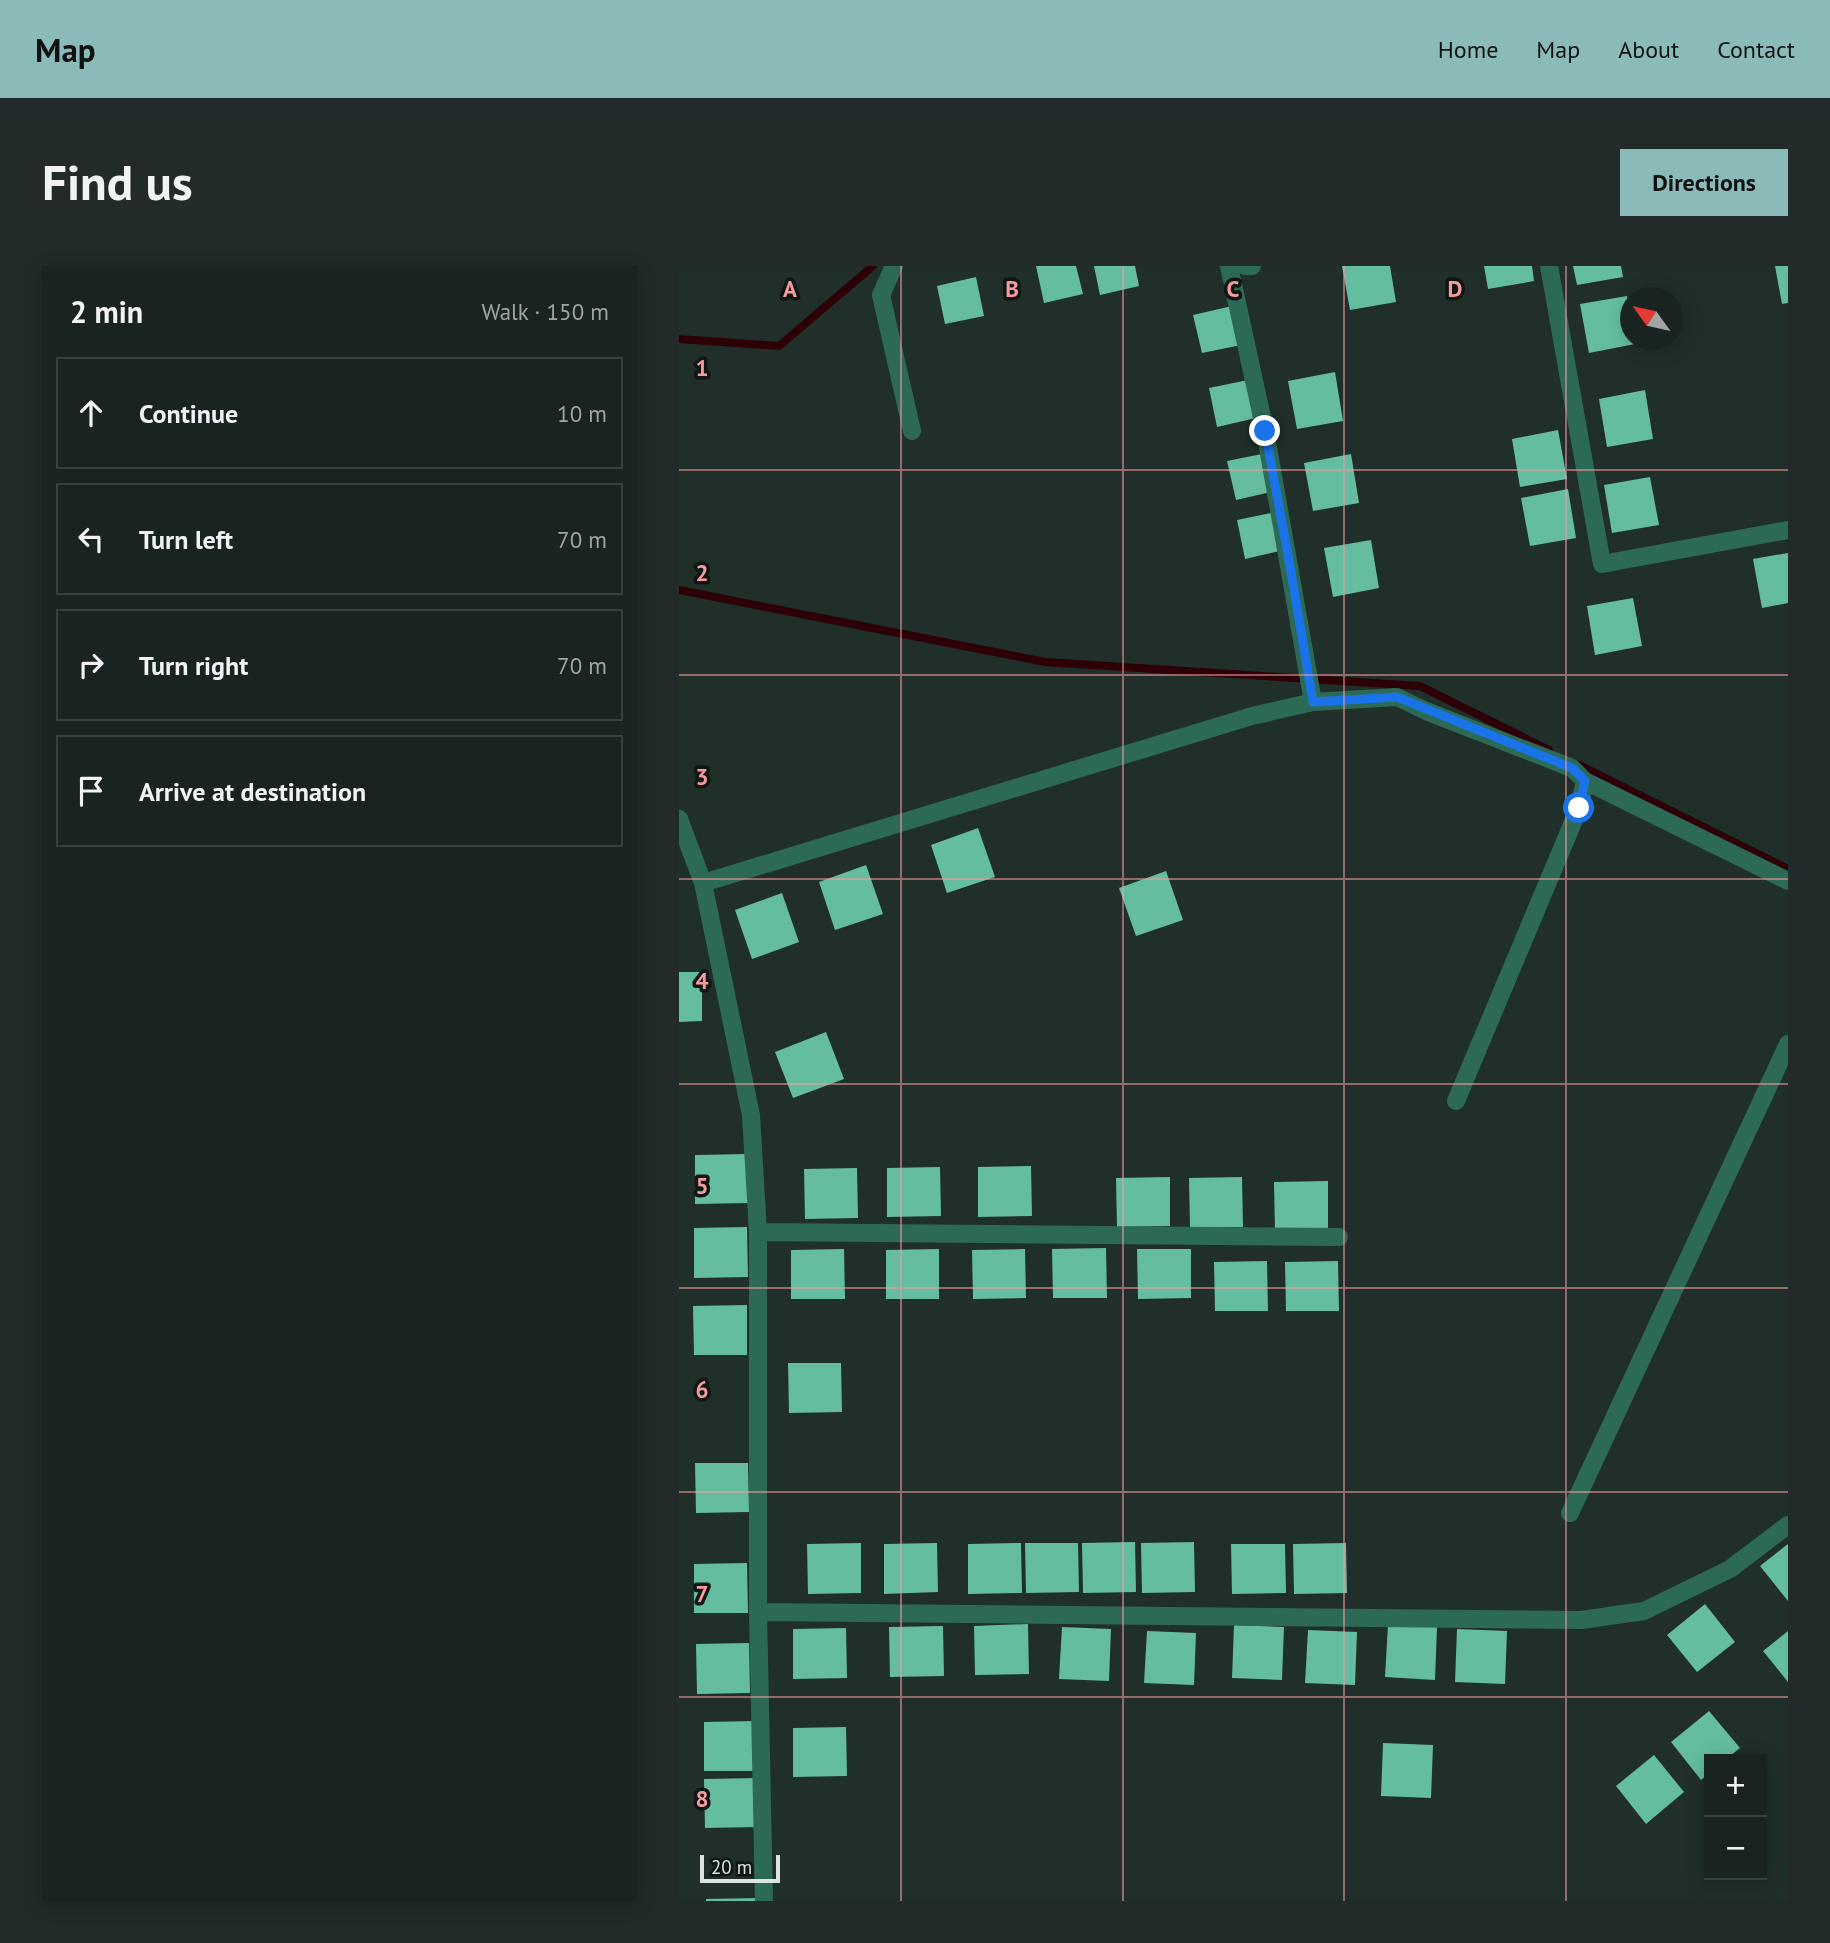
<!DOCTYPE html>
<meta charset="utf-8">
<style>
:root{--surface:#192320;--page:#222b29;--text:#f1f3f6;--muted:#9fa4a5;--line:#37403e;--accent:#8bbbb9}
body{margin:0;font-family:"PT Sans",sans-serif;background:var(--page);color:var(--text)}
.controls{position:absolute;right:21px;bottom:21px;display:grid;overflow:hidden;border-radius:0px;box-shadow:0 4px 18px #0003}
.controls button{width:63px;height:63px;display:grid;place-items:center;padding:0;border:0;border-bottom:2px solid var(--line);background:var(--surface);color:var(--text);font:35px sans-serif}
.compass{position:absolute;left:941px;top:21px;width:63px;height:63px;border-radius:50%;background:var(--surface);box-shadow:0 4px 18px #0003;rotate:303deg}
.scale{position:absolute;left:21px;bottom:18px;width:80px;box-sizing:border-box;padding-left:7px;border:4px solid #dbe4e0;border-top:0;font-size:19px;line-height:24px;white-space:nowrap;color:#dbe4e0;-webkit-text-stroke:5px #0f1613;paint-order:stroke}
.stop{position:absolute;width:21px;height:21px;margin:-16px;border:5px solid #1a73e8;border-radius:50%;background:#fff}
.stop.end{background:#1a73e8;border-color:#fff;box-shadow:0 2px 7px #0008}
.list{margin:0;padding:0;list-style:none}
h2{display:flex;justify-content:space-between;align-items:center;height:91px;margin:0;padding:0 28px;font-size:30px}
h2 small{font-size:23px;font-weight:400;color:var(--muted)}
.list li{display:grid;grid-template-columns:46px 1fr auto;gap:21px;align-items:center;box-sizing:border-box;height:112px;margin:0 14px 14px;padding:0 14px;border:2px solid var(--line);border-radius:0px}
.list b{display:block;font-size:26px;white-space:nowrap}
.list em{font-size:23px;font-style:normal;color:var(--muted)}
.icon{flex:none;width:38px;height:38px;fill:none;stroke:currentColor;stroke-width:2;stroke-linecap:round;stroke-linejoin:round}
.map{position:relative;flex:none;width:1109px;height:1635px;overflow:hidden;border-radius:0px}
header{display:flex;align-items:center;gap:42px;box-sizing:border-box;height:98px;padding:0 35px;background:var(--accent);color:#111}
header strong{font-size:33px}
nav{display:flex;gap:38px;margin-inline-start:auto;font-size:24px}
.intro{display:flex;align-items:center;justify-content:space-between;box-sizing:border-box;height:168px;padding:0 42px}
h1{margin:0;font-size:49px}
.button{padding:18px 32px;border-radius:0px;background:var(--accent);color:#111;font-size:24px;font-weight:700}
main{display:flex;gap:42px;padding:0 42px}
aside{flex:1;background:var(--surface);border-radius:0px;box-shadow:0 4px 18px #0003}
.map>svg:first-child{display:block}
</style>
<header>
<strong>Map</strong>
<nav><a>Home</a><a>Map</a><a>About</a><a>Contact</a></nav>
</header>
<div class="intro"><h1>Find us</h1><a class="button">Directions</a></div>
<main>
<aside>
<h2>2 min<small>Walk · 150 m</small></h2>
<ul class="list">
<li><svg class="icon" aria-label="ahead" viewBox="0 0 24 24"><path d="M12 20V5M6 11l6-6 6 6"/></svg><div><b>Continue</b></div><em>10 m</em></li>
<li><svg class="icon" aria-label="left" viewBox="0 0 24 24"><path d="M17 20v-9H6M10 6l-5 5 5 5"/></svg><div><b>Turn left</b></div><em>70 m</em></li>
<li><svg class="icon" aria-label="right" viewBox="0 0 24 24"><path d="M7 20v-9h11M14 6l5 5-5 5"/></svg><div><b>Turn right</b></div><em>70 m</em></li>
<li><svg class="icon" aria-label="arrive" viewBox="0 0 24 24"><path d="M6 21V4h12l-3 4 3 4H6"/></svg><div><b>Arrive at destination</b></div></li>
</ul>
</aside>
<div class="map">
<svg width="1109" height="1635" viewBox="0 0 1109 1635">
<rect width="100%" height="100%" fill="#212f2a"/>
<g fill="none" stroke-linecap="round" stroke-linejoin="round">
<!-- stream -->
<path stroke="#2c0006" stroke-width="8" d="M0 73 100 80 194 0
M0 324 366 396 741 420 870 484
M898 498 1109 603"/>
</g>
<!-- building -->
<path fill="#64bd9f" d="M357 0H397L404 28 365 37Z
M415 0H456L460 20 421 29Z
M663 0H711L717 36 671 44Z
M805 0H853L855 15 809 23Z
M894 0H942L944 11 898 19Z
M1096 0H1109V37L1103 38Z
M297 11 305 50 266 58 258 20Z
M948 30 952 52V74H955L956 78 910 87 901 38Z
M553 40 562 79 523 87 514 49Z
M656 106 664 155 618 163 609 115Z
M569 114 577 152 538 161 530 122Z
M966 124 974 173 928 181 920 133Z
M879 164 888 213 841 221 833 173Z
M588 187 596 225 557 234 548 195Z
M672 188 680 237 634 245 625 197Z
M971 211 980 259 933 267 925 219Z
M889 223 897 272 851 280 842 232Z
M597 246 605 284 566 293 558 254Z
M692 274 700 322 654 331 645 282Z
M1109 287V337L1083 342 1074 293Z
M954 332 963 380 916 389 908 340Z
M299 562 316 611 268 627 252 579Z
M187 599 204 648 156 664 140 616Z
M487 605 504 654 457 670 440 622Z
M103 627 120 676 73 693 56 644Z
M0 706H23V755L0 756Z
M147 766 165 813 114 832 96 786Z
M69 888 70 937 16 938V889Z
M352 900 353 950 299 951V901Z
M261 901 262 950 208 951V902Z
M178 902 179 952 126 953 125 903Z
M491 911V960L438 961 437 912Z
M563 911 564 961H511L510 912Z
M649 915V964L596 965 595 916Z
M68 961 69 1011 15 1012V962Z
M427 982 428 1032H374L373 983Z
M165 983 166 1033H112V984Z
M260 983V1033H207V984Z
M346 983 347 1032 294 1033 293 984Z
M458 983H512V1032L459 1033Z
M588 995 589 1045H536L535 996Z
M659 995 660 1045H607L606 996Z
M68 1039V1089H15L14 1040Z
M109 1097H162L163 1146 110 1147Z
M16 1197H69L70 1246 17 1247Z
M456 1276 457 1326 404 1327 403 1277Z
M515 1276 516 1326 463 1327 462 1277Z
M182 1277V1327L129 1328 128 1278Z
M258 1277 259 1326 205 1328V1278Z
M342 1277 343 1327 289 1328V1278Z
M346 1277H399L400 1326 347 1327Z
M667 1277 668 1327 615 1328 614 1278Z
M552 1278H606L607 1327 553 1328Z
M1109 1278V1335L1081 1300Z
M68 1297 69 1347H15V1298Z
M1026 1338 1056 1376 1018 1406 988 1369Z
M349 1358 350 1408 296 1409 295 1360Z
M555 1359 605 1361 603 1414 553 1412Z
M709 1359 758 1361 756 1414 706 1411Z
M264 1360 265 1410 211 1411 210 1361Z
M383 1361 432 1363 430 1415 380 1413Z
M167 1362 168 1412 114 1413V1363Z
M778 1363 828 1365 826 1418 776 1416Z
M629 1364 678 1366 676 1419 626 1417Z
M468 1365 517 1367 515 1419 465 1417Z
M1109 1365V1416L1084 1385Z
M70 1377 71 1427 18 1428 17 1378Z
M1030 1445 1061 1482 1047 1493H1030V1507L1022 1514 992 1476Z
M78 1455 79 1505H25V1456Z
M167 1461 168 1510 114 1511V1462Z
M704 1477 754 1479 752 1532 702 1530Z
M975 1489 1005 1526 967 1558 937 1520Z
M79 1512 80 1561 26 1562 25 1513Z
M80 1632V1635H27V1633Z"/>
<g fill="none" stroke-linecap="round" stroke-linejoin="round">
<!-- minor -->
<path stroke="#2d6a56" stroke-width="18" d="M215 0 202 29 233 165
M550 0 586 165 634 436
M566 0H573
M870 0 923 298 1109 264
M906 515 1109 615
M0 553 24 617 72 849 79 966V1346L85 1635
M24 617 573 450 634 436 718 431 747 445 893 502 906 515 900 542 777 835
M79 966 660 971
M891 1247 1109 778
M79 1346 902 1354 965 1345 1051 1303 1109 1259"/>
</g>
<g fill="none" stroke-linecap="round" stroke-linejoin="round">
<!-- route -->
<path stroke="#1a73e8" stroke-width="9" d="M586 165 611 300 634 436 718 431 893 502 906 515 900 542"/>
</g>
<!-- grid -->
<path fill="none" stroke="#f59b9e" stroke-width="2" stroke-opacity="0.55" d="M222 0V1635M444 0V1635M665 0V1635M887 0V1635M0 204H1109M0 409H1109M0 613H1109M0 818H1109M0 1022H1109M0 1226H1109M0 1431H1109"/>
<g font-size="23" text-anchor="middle" font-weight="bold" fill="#f59b9e" stroke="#0f1613" stroke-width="7" stroke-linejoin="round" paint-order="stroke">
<text x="111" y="31">A</text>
<text x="333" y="31">B</text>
<text x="554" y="31">C</text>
<text x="776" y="31">D</text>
<text x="23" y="110">1</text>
<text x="23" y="315">2</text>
<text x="23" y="519">3</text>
<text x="23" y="723">4</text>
<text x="23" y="928">5</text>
<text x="23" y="1132">6</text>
<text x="23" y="1336">7</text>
<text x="23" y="1541">8</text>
</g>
</svg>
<div class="controls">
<button>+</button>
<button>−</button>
</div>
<svg class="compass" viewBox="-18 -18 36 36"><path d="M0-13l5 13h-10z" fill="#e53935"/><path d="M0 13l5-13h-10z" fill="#9fa4a5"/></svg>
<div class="scale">20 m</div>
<div class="stop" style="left:900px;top:542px"></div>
<div class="stop end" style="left:586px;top:165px"></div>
</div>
</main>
